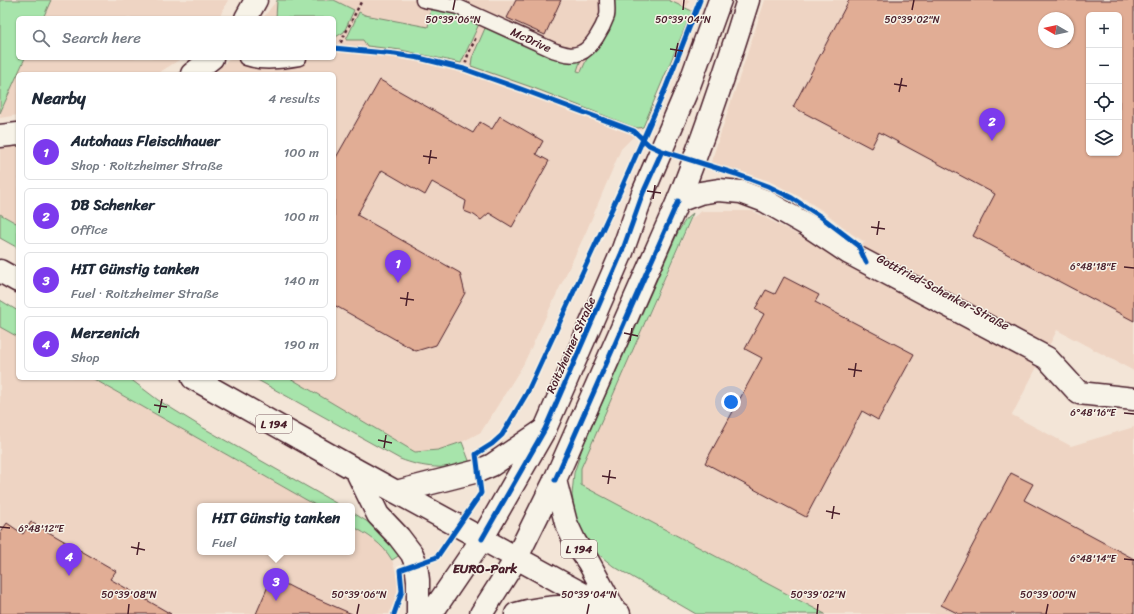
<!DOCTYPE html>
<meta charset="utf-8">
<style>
:root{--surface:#fff;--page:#f2f2f3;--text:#1f2937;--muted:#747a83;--line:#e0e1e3;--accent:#7c3aed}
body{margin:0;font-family:Sriracha,sans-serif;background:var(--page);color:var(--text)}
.controls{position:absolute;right:12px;top:12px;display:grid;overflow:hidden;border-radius:6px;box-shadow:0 1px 3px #0004}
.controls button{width:36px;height:36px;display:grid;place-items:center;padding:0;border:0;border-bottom:1px solid var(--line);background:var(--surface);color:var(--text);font:20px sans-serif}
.compass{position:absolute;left:1038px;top:12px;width:36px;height:36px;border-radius:50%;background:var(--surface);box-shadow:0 1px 3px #0004;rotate:279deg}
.you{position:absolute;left:731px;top:402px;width:14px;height:14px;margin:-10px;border:3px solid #fff;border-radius:50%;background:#1a73e8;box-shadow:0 0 0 6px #1a73e833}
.badge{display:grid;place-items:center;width:26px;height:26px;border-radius:50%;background:var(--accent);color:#fff;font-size:13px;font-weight:700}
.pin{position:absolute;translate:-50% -33px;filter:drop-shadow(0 1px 2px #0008)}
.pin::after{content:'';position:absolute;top:21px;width:14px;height:12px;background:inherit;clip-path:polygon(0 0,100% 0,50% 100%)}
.popup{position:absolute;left:197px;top:503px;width:158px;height:52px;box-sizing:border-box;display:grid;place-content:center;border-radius:6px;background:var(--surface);filter:drop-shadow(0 1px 3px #0005);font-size:13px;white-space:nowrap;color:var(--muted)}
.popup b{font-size:15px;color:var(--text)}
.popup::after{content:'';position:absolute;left:50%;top:100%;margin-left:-8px;border:8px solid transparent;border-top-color:var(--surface)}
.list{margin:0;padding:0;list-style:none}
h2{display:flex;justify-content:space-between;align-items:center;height:52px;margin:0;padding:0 16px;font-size:17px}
h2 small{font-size:13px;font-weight:400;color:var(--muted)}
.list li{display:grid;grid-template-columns:26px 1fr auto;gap:12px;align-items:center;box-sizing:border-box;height:56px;margin:0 8px 8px;padding:0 8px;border:1px solid var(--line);border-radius:6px}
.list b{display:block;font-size:15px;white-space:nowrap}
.list p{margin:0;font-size:13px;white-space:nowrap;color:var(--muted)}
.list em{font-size:13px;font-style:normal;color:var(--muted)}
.icon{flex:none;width:22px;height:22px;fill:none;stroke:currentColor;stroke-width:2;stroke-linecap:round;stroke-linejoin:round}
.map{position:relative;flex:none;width:1134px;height:614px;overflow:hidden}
.search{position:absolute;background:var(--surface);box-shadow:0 1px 3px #0004;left:16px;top:16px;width:320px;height:44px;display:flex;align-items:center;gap:10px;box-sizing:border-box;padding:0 14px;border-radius:6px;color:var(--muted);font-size:15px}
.panel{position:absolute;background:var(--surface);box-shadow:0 1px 3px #0004;left:16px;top:72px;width:320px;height:308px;border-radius:6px}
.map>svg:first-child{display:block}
</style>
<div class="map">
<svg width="1134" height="614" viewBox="0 0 1134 614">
<rect width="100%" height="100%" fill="#f3e5d7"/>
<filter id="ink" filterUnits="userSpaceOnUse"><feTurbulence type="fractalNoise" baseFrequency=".025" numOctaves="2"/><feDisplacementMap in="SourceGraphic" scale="8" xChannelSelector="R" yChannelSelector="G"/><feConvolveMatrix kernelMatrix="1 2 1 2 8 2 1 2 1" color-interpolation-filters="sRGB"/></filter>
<g filter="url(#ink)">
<!-- built -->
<path fill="#eed4c3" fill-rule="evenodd" d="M51 0H228L219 18H43Z
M277 0H690L686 8 692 11 643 127 621 149 586 232 523 365 481 432 462 442 438 450 415 452 290 378H334V74H214L230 58H334V18H263Z
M765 0H1134V371L1057 330 1050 344 1045 346 857 249 865 242 852 234 826 213 806 200 769 181 711 162ZM1089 15H1119V153H1089ZM1044 18H1068V42H1044Z
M25 58H182L157 74H18V115L0 118V113Z
M18 145V224L0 214V147Z
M702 211H753L1039 363 1012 415 1071 446 1134 427V614H825L581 485V468L692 218Z
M0 327 18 337V378H92L317 506H200V552H352V526L380 544 387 552 392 560 396 573 398 586 396 597 389 614H0Z"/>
<!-- green -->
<path fill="#a7e4ab" stroke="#78826b" d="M0 0H51L43 18H18V58H25L0 113Z
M277 0H334L354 10 344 32 334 38V18H276Z
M613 0H668L692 11 643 127 638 128 631 126 534 88 471 66 472 58 486 26 581 59 577 71 581 72Z
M431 8 456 13 479 24 461 63 401 50 367 46 363 40H346L359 12 365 15 428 27Z
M693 213 581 468V485L825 614H696L613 566 597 553 591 546 578 523 575 514 572 495 574 473 583 446 678 232 686 219Z
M0 214 18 224V248L0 238Z
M0 300 18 311V337L0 327Z
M92 378H129L158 400 200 426 341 506H317Z
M254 378H290L415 452 438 450 462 442 470 463C446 470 423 468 400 459Z
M352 512 382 531 400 555 392 560C382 543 368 535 352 526Z"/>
<!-- building -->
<path fill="#e1ad95" stroke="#4a1f2b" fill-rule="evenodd" d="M516 0H561L545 35 507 18Z
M849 0H1134V321L973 236 995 194 879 132 871 148 793 107ZM1089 15H1119V153H1089ZM1044 18H1068V42H1044Z
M380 80 473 133 480 122 492 129 500 116 543 141 536 154 549 161 512 227 489 213 481 220 474 215 464 211 466 201 432 182 425 195 382 170 357 215 460 273 465 293 436 345 416 351 334 305V161Z
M784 277 819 295 815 302 914 354 878 420 862 411 806 517 705 463 762 358 745 349 764 314 755 309 766 290 775 294Z
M1011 473 1033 484 1024 500 1134 559V614H959L941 605Z
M31 522 116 571 110 579 171 614H0V533L7 523 23 534Z
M272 577 295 589 352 614H256Z"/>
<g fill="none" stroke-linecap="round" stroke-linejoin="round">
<defs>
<path id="lane" d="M423 0 458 7 553 50C562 53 571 57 580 53 592 49 603 27 607 16 608 11 607 5 607 0
M246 58C263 64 281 61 299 58"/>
<path id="street" d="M246 18 256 0
M192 74 212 58
M0 136 18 134
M678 201 700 193 719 190 741 192 765 201 807 225 849 253 1047 358 1079 393 1134 399"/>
<path id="secondary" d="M431 614 482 539 545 429 622 252 643 193 690 83 720 0
M481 614 516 559 555 480 678 201C705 135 727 68 748 0"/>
<path id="primary" d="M0 271 18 281
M193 378 356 470 619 614
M356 470 378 515 399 537 412 554 416 564 418 580V614
M555 480 566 523 575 542 589 563 616 613
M396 492 478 471 492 465 545 429
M516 614C544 606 575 605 604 610"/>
</defs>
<!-- lane casing -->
<use href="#lane" stroke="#4a1f2b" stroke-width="17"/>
<!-- street casing -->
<use href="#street" stroke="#4a1f2b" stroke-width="25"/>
<!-- secondary casing -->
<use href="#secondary" stroke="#4a1f2b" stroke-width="25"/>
<!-- primary casing -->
<use href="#primary" stroke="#4a1f2b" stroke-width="25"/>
<!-- path -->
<path stroke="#4a1f2b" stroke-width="2.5" stroke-dasharray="3 3" stroke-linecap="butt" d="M338 48 362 0
M464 69 468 55 476 37"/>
<!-- lane -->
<use href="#lane" stroke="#f7f3e8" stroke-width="14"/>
<!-- street -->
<use href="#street" stroke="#f7f3e8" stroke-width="22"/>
<!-- secondary -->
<use href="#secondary" stroke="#f7f3e8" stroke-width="22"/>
<!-- primary -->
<use href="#primary" stroke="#f7f3e8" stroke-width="22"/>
<defs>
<path id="cycleway" d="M334 48 395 54 419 58 464 69 521 89 634 131 649 145 662 151 736 174 768 186 792 198 820 216 858 245 866 262
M555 480 678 201
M482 539 545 429 622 252 643 193 662 151
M394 614 402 591 400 570 437 557 481 493 476 454 492 444 502 435 527 393 622 187 666 87 700 0"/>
</defs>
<!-- cycleway casing -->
<use href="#cycleway" stroke="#f7f3e8" stroke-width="8"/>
<!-- cycleway -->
<use href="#cycleway" stroke="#0057b8" stroke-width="5"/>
</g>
</g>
<!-- ticks -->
<path fill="none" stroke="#4a1f2b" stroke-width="1.5" d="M453 10 455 0M683 10 684 0M912 10 914 0M670 49 683 51M675 57 678 43M894 84 907 86M899 92 902 78M423 156 437 158M429 164 431 150M647 191 661 193M653 199 655 185M871 227 885 229M877 235 879 221M1124 267 1134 268M400 298 414 300M406 306 408 292M624 333 638 336M630 341 632 328M848 369 862 371M854 377 856 363M154 405 167 407M159 413 162 399M1124 413 1134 414M378 440 392 443M384 448 386 435M602 476 616 478M608 484 610 470M826 511 840 514M832 519 834 506M0 527 10 528M131 547 145 550M137 555 139 542M1124 559 1134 560M128 614 129 604M357 614 359 604M587 614 589 604M817 614 818 604M1046 614 1048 604"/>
<g text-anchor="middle" stroke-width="3" stroke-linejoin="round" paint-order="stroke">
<!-- shield labels -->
<g fill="#f7f3e8" stroke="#7e5f64" stroke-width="1">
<rect x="256" y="415" width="36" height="18" rx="3"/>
<rect x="561" y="540" width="36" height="18" rx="3"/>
</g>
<g font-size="11" font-weight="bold" fill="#4a1f2b">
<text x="274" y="428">L 194</text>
<text x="579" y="553">L 194</text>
</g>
<!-- street labels -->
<g font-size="12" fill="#4a1f2b" stroke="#f7f3e8">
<text transform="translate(531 40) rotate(25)" y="4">McDrive</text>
<text transform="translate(943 292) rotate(28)" y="4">Gottfried-Schenker-Straße</text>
<text transform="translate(571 345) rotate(-66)" y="4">Roitzheimer Straße</text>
</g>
<!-- neighbourhood labels -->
<g font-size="13" font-weight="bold" fill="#4a1f2b" stroke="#f7f3e8">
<text x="485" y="573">EURO-Park</text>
</g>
</g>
<g font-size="10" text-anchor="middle" fill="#4a1f2b" stroke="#f7f3e8" stroke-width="3" stroke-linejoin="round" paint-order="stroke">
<text x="453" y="23">50°39'06"N</text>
<text x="683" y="23">50°39'04"N</text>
<text x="912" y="23">50°39'02"N</text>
<text x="1093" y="270">6°48'18"E</text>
<text x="1093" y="416">6°48'16"E</text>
<text x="41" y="532">6°48'12"E</text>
<text x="1093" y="562">6°48'14"E</text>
<text x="129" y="598">50°39'08"N</text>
<text x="359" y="598">50°39'06"N</text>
<text x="589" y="598">50°39'04"N</text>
<text x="818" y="598">50°39'02"N</text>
<text x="1048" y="598">50°39'00"N</text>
</g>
</svg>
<div class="controls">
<button>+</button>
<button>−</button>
<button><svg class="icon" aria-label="locate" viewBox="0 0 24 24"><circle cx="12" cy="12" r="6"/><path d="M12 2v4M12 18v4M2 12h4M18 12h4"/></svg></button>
<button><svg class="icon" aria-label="layers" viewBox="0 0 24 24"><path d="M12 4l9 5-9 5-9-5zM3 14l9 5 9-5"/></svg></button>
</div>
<svg class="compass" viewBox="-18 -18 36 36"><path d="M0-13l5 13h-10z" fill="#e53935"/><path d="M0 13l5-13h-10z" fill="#747a83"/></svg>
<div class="you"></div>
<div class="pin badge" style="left:398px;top:283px">1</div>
<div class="pin badge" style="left:992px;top:141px">2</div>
<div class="pin badge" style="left:276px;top:601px">3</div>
<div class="popup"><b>HIT Günstig tanken</b>Fuel</div>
<div class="pin badge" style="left:69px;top:576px">4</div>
<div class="search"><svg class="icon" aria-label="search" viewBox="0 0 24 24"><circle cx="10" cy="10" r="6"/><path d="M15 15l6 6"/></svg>Search here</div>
<section class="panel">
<h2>Nearby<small>4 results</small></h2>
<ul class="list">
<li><span class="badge">1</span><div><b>Autohaus Fleischhauer</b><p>Shop · Roitzheimer Straße</p></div><em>100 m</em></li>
<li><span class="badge">2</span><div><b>DB Schenker</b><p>Office</p></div><em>100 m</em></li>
<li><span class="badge">3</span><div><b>HIT Günstig tanken</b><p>Fuel · Roitzheimer Straße</p></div><em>140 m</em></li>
<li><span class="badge">4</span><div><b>Merzenich</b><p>Shop</p></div><em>190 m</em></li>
</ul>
</section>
</div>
